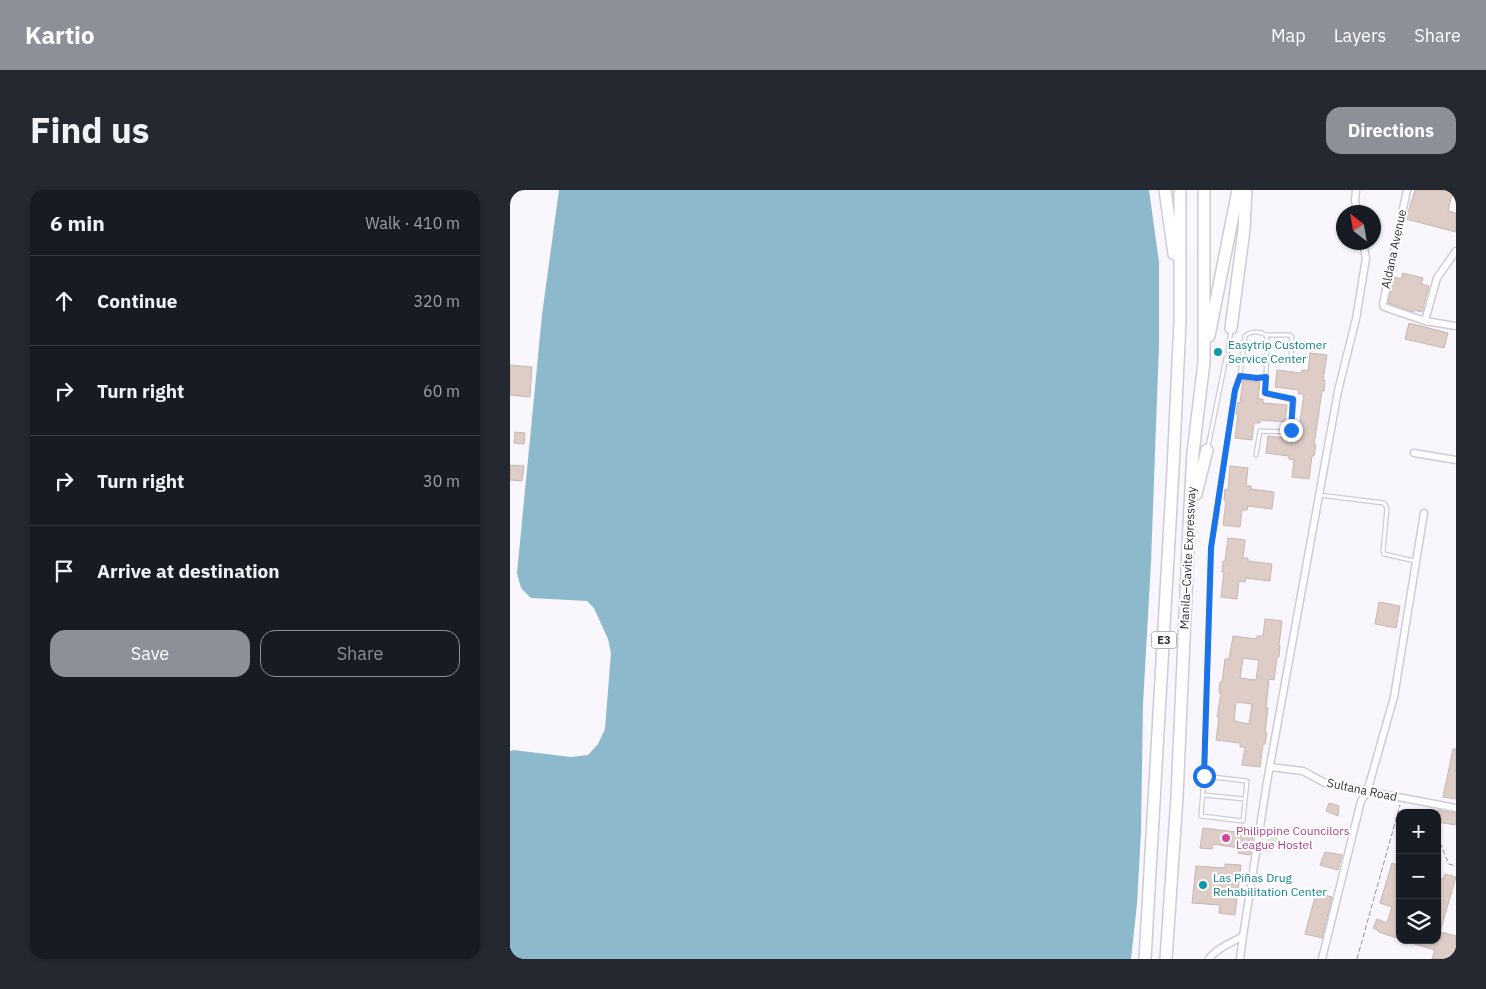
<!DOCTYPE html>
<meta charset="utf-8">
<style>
:root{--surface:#171b24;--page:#242831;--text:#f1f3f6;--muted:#9ea1a6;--line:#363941;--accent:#8c9099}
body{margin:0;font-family:"IBM Plex Sans",sans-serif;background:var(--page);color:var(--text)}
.controls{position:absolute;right:15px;bottom:15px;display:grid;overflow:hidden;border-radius:10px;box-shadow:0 1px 4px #0004}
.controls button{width:45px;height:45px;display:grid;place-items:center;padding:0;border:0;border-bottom:1px solid var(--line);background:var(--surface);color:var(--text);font:25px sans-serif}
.compass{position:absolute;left:826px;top:15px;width:45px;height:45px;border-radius:50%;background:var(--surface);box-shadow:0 1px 4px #0004;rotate:329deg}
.stop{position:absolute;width:15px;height:15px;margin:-11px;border:4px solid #1a73e8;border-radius:50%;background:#fff}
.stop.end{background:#1a73e8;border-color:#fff;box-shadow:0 1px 5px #0008}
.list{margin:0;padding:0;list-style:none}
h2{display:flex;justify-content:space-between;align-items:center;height:65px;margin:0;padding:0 20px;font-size:21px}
h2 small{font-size:16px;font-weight:400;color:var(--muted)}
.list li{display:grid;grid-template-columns:32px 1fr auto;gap:15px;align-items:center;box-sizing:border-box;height:90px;padding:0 20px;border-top:1px solid var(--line)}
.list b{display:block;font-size:19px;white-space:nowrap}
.list em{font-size:16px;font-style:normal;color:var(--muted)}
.actions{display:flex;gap:10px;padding:15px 20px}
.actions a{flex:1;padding:11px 0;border:1px solid var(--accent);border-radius:15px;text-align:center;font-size:18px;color:var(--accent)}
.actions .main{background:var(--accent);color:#fff}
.icon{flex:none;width:28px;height:28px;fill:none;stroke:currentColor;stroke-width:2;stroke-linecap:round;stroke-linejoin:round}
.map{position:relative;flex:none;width:946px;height:769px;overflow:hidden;border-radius:15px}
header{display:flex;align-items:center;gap:30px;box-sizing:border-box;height:70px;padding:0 25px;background:var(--accent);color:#fff}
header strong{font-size:24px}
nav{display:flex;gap:28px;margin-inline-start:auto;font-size:18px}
.intro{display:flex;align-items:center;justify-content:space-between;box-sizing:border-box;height:120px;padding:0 30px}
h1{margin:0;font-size:35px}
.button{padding:12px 22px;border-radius:15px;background:var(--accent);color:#fff;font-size:18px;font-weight:700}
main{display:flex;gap:30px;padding:0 30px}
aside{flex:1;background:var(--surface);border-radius:15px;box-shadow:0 1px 4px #0004}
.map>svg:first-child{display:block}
</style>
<header>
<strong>Kartio</strong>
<nav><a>Map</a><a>Layers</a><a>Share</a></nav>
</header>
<div class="intro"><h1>Find us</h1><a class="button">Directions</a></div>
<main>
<aside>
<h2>6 min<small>Walk · 410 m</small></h2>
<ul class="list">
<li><svg class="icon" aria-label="ahead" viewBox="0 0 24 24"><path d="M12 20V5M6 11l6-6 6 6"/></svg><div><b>Continue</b></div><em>320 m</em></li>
<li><svg class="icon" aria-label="right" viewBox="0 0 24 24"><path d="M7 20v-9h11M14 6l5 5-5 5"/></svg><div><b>Turn right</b></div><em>60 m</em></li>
<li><svg class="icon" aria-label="right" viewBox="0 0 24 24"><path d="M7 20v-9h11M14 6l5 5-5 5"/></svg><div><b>Turn right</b></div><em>30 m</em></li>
<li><svg class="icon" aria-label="arrive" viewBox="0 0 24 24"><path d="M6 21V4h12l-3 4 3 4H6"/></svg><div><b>Arrive at destination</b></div></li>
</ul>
<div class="actions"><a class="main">Save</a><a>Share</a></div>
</aside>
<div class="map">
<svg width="946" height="769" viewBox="0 0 946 769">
<rect width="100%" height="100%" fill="#f9f7fd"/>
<!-- green -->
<path fill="#d9ead5" d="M758 645 769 646 763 662H752Z"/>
<!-- water -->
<path fill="#8db9cd" d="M49 0H639L649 72V155L641 372 633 514 631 642 627 714 621 769H0V561L3 560 61 567 78 565 88 554 95 539 101 463 98 449 84 418 77 411 21 408 11 398 7 383 32 125Z"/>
<!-- building -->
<path fill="#decdc7" stroke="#c7b7b0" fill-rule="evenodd" d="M905 0H943L938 21 946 23V42L896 29Z
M893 83 913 88 911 94 919 96 912 122 904 120 903 122 878 113 884 87 891 89Z
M899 133 938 143 934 158 895 149Z
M800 163 817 165 813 190H815L814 201H812L804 255H806L804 266H802L799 289 782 287 784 270 779 269V266L756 263 758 246 782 249 783 245 788 246 794 204H788L789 200 765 197 766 190 767 180 791 183 792 180 798 181Z
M0 175 22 177 20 207 0 205Z
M733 190 750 192 748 209H753V213L777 215 775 232 750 230V233H744L742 250 725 248 728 224H726L728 212 730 213Z
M5 242 15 243 14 254 4 253Z
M0 275 14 276 12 291 0 290Z
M720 276 738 278 736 296H741V299L764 302 762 319 738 316 737 320H732L730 337 713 335 716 311 714 310 715 299 718 300Z
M718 348 735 350 733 368H738V371L762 374 760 391 736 388 735 392 729 391 727 409 711 407 714 382H712L713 371H715Z
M869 412 890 416 886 438 865 434Z
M755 429 772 431 769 455 770 456 769 467H767L764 490 759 489 756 518H758L755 543H757L755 554H753L750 577 732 575 735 557H730V553L706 550 709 528 707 527 711 503H709L710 492H712L715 469H719L723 446 747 449V446H753ZM733 468 749 470 746 490 730 488ZM726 512 742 514 739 534 724 531Z
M943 559H946V609L933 607Z
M819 613 829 616 828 626 816 621Z
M927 620 946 623V635L927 632Z
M693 638 743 644 740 665 728 663 729 658 703 654 702 659 690 658Z
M815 662 832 665 828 680 810 675Z
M882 673 890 676V749L869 742V741L863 738 867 729 877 733 882 717 870 713Z
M715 674 731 675 725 725 709 723 710 715 682 713 686 676 715 678Z
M935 684 946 687 930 742 946 746V764L945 769H922L925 760 898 752V750H927V687L933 689Z
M806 703 822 707 812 748 795 744Z"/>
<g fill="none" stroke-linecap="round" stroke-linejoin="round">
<defs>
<path id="service" d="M718 161 721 140
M730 186 747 188 756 187 755 203 784 210 781 240 778 242 750 241 746 265
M756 187 757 149 756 145
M698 257 716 168
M809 305 874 313 877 318 873 361 874 364 905 371
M694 586 737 591 733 631 691 626 694 586 701 358 725 200 730 186 735 146C740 141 750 141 756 145H780L782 147 781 164
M693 605 735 609"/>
<path id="minor" d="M846 0 845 10 847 22
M897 0 873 114 874 117 915 131 927 88 946 61
M915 131 946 136
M904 263 946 270
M760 577 793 581 815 593 946 618
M699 769C705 759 723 752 733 746L757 592 828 201 846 129 856 68 853 52
M730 769 733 746
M812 769 851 611 857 602 884 507 914 323"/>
<path id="motorway" d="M655 0 664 64
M721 138 734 40 736 0
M699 146 728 0
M686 304 697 260
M635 769 663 280 670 131V0
M656 769 667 607 679 335 683 263 694 172V0"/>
</defs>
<!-- service casing -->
<use href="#service" stroke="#cecad8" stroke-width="5.5"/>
<!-- minor casing -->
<use href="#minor" stroke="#cecad8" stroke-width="9"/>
<!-- motorway casing -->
<use href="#motorway" stroke="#cecad8" stroke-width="14"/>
<!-- path -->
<path stroke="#939197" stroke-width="1" stroke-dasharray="5 2.5" stroke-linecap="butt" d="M927 646 939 674 946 676
M847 769 890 615"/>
<!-- service -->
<use href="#service" stroke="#fff" stroke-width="3"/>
<!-- minor -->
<use href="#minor" stroke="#fff" stroke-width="6"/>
<!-- motorway -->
<use href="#motorway" stroke="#fff" stroke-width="11"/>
</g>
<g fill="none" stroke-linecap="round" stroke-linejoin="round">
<!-- route -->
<path stroke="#1a73e8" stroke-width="6" d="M694 586 701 358 725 200 730 186 747 188 756 187 755 203 783 209 781 240"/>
</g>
<!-- markers -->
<g fill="#0f9aa8" stroke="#fff" stroke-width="2">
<circle cx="708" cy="162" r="5"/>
<circle cx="693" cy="695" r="5"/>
</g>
<circle fill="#d1479c" stroke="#fff" stroke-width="2" cx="716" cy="648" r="5"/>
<g text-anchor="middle" stroke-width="4.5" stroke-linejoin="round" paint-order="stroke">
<!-- shield labels -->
<rect fill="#fff" stroke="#6f6d71" stroke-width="1" x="641.5" y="441.5" width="25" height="17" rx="4"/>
<g font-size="11" font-weight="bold" fill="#312f34">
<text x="654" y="454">E3</text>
</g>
<!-- street labels -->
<g font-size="12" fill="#312f34" stroke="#fff">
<text transform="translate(884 59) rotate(-78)" y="4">Aldana Avenue</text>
<text transform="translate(678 368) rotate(-87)" y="4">Manila–Cavite Expressway</text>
<text transform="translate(852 600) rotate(12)" y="4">Sultana Road</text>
</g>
<!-- culture labels -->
<g font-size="12" fill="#0d838f" stroke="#fff" text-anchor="start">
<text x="718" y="159">Easytrip Customer<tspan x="718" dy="14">Service Center</tspan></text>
<text x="703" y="692">Las Piñas Drug<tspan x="703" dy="14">Rehabilitation Center</tspan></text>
</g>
<!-- hotel labels -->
<g font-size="12" fill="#b23c85" stroke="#fff" text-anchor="start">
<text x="726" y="645">Philippine Councilors<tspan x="726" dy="14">League Hostel</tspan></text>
</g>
</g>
</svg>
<div class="controls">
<button>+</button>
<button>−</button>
<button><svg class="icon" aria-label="layers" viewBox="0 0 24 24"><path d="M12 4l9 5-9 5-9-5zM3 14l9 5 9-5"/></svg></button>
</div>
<svg class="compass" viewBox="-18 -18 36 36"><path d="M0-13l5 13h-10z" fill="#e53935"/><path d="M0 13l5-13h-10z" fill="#9ea1a6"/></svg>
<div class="stop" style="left:694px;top:586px"></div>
<div class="stop end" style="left:781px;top:240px"></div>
</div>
</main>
